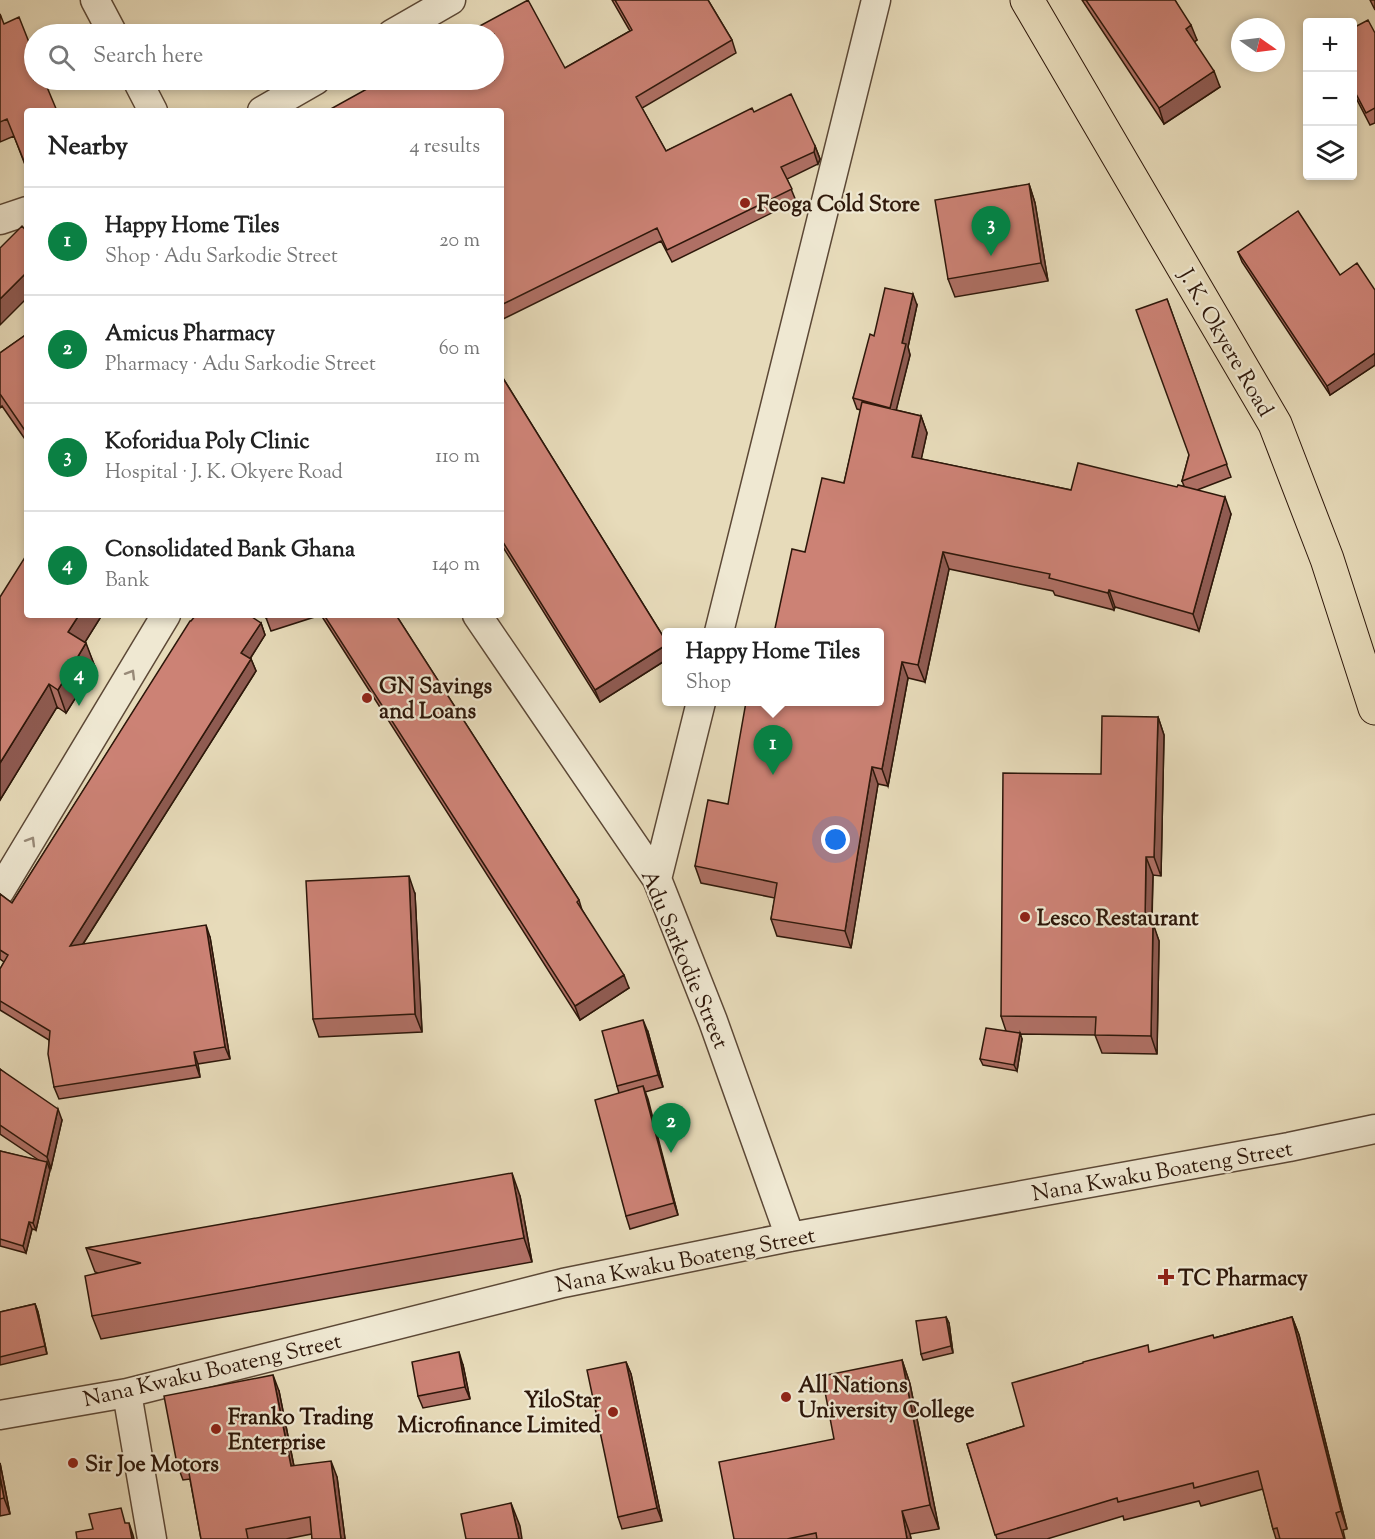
<!DOCTYPE html>
<meta charset="utf-8">
<style>
:root{--surface:#fff;--page:#f6f6f6;--text:#222;--muted:#767676;--line:#e0e0e0;--accent:#0b8043}
body{margin:0;font-family:"Sorts Mill Goudy",serif;background:var(--page);color:var(--text)}
.controls{position:absolute;right:18px;top:18px;display:grid;overflow:hidden;border-radius:6px;box-shadow:0 3px 9px #0003}
.controls button{width:54px;height:54px;display:grid;place-items:center;padding:0;border:0;border-bottom:2px solid var(--line);background:var(--surface);color:var(--text);font:30px sans-serif}
.compass{position:absolute;left:1231px;top:18px;width:54px;height:54px;border-radius:50%;background:var(--surface);box-shadow:0 3px 9px #0003;rotate:104deg}
.you{position:absolute;left:836px;top:840px;width:21px;height:21px;margin:-15px;border:4px solid #fff;border-radius:50%;background:#1a73e8;box-shadow:0 0 0 9px #1a73e833}
.badge{display:grid;place-items:center;width:39px;height:39px;border-radius:50%;background:var(--accent);color:#fff;font-size:20px;font-weight:700}
.pin{position:absolute;translate:-50% -50px;filter:drop-shadow(0 2px 3px #0008)}
.pin::after{content:'';position:absolute;top:32px;width:21px;height:18px;background:inherit;clip-path:polygon(0 0,100% 0,50% 100%)}
.popup{position:absolute;left:662px;top:628px;width:222px;height:78px;box-sizing:border-box;display:grid;place-content:center;border-radius:6px;background:var(--surface);filter:drop-shadow(0 2px 4px #0005);font-size:20px;white-space:nowrap;color:var(--muted)}
.popup b{font-size:22px;color:var(--text)}
.popup::after{content:'';position:absolute;left:50%;top:100%;margin-left:-12px;border:12px solid transparent;border-top-color:var(--surface)}
.list{margin:0;padding:0;list-style:none}
h2{display:flex;justify-content:space-between;align-items:center;height:78px;margin:0;padding:0 24px;font-size:26px}
h2 small{font-size:20px;font-weight:400;color:var(--muted)}
.list li{display:grid;grid-template-columns:39px 1fr auto;gap:18px;align-items:center;box-sizing:border-box;height:108px;padding:0 24px;border-top:2px solid var(--line)}
.list b{display:block;font-size:22px;white-space:nowrap}
.list p{margin:0;font-size:20px;white-space:nowrap;color:var(--muted)}
.list em{font-size:20px;font-style:normal;color:var(--muted)}
.icon{flex:none;width:33px;height:33px;fill:none;stroke:currentColor;stroke-width:2;stroke-linecap:round;stroke-linejoin:round}
.map{position:relative;flex:none;width:1375px;height:1539px;overflow:hidden}
.search{position:absolute;background:var(--surface);box-shadow:0 3px 9px #0003;left:24px;top:24px;width:480px;height:66px;display:flex;align-items:center;gap:15px;box-sizing:border-box;padding:0 21px;border-radius:33px;color:var(--muted);font-size:22px}
.panel{position:absolute;background:var(--surface);box-shadow:0 3px 9px #0003;left:24px;top:108px;width:480px;height:510px;border-radius:6px}
.map>svg:first-child{display:block}
</style>
<div class="map">
<svg width="1375" height="1539" viewBox="0 0 1375 1539">
<rect width="100%" height="100%" fill="#e7dbba"/>
<filter id="stains"><feTurbulence type="fractalNoise" baseFrequency=".00333" numOctaves="4"/><feColorMatrix values="0 0 0 0 .2 0 0 0 0 .09 0 0 0 0 .02 0 0 0 .5 -.17"/></filter>
<radialGradient id="worn" r=".72"><stop offset=".6" stop-color="#630" stop-opacity="0"/><stop offset="1" stop-color="#630" stop-opacity=".3"/></radialGradient>
<g fill="none" stroke-linecap="round" stroke-linejoin="round">
<defs>
<path id="street" d="M95 0 113 34
M392 34 451 0
M137 80 153 111
M262 111 316 80
M0 220 27 211
M477 615 657 879 713 1021 790 1237
M719 632 876 0
M657 879 701 702
M0 891 166 615
M127 1393 152 1539
M0 1415 127 1393 563 1283 790 1237 1289 1147 1375 1129"/>
<path id="primary" d="M1027 0 1275 424 1327 559 1375 708"/>
</defs>
<!-- street casing -->
<use href="#street" stroke="#5c4836" stroke-width="31"/>
<!-- primary casing -->
<use href="#primary" stroke="#2d170a" stroke-width="35"/>
<!-- street -->
<use href="#street" stroke="#efe8d2" stroke-width="28"/>
<!-- primary -->
<use href="#primary" stroke="#e7dbba" stroke-width="33"/>
</g>
<!-- wall -->
<path fill="#af7065" stroke="#2d170a" stroke-width="1.5" d="M612 0H708L732 40 736 53 642 108 666 151 754 112 815 146 820 159 818 164 787 179 796 201 672 262 661 241 501 320V111L565 68 630 31Z
M1082 0H1175L1197 40 1194 42 1220 87 1164 124Z
M1370 0H1375V10Z
M0 14 27 111V170L14 136 0 142Z
M1353 28 1375 33V123L1370 125 1353 92Z
M1029 184 1035 203 1048 281 955 297 948 279Z
M1238 252 1340 275 1375 290V365L1330 395 1242 262Z
M1167 299 1231 477 1197 490 1231 514 1199 631 1115 607 1114 610 1055 595 1053 591 949 569 925 682 908 678 888 786 878 784 851 948 777 936 771 919 775 898 701 883 695 866 728 804 879 702 805 552 844 483 861 410 857 409 853 398 874 336 917 305 908 347 910 355 896 410 921 416 927 433 921 459 1071 490 1177 487 1184 486 1182 481 1189 455Z
M27 334V442L2 406 0 408V353Z
M501 375 666 641V660L600 702 501 544Z
M0 597 27 615H102L85 642 95 667 66 713 57 707 0 800Z
M265 615H396L579 900 582 910 629 988 580 1020 321 615 271 631Z
M191 621 261 623 265 635 250 659H251L256 671 83 944 210 937 230 1059 198 1064 200 1077 59 1099 54 1087 49 1040 0 1010V969L4 962 0 959V894L12 903Z
M1158 717 1164 735 1161 876 1153 875 1152 923 1159 941 1157 1054 1102 1053 1095 1035 1020 1034 1022 1039 1017 1071 983 1065 980 1059 1006 1031 1001 1016 1101 774Z
M415 894 422 1032 319 1037 313 1019Z
M648 1032 663 1087 645 1092 678 1215 630 1229 626 1216 619 1093 617 1086Z
M0 1069 62 1120 51 1168 49 1167 50 1170 36 1230 32 1229 26 1253 0 1246V1151L40 1161 0 1134Z
M520 1196 532 1262 101 1339 92 1316 98 1273 95 1272 86 1248Z
M35 1304 38 1312 47 1354 0 1365V1312Z
M946 1317 949 1323 953 1353 923 1360 921 1354Z
M1292 1317 1299 1335 1347 1529 1343 1530 1345 1539H1276L1273 1529 1263 1489 1201 1506 1199 1501 1124 1520 1123 1516 1047 1539H997L967 1444 1024 1426 1150 1352 1214 1338Z
M902 1360 910 1384 939 1529 910 1534 911 1539H734L834 1439Z
M626 1362 631 1374 662 1521 622 1529 618 1517Z
M463 1365 470 1399 423 1408 418 1396Z
M279 1391 294 1466 337 1477 345 1539H312V1534L286 1539H201L190 1479 183 1480 177 1464Z
M0 1463 10 1514 0 1516Z"/>
<!-- shaded-wall -->
<path fill="#8f5b52" stroke="#2d170a" stroke-width="1.5" d="M1191 25 1197 40 1191 44 1186 29Z
M1214 71 1220 87 1164 124 1159 108Z
M815 146 820 159 818 164 814 152Z
M1029 184 1035 203 1048 281 1041 263Z
M27 272V298L0 325V299Z
M913 294 917 305 908 347 910 355 894 419 890 408 902 343Z
M1375 353V365L1330 395 1327 386Z
M921 416 927 433 918 474 912 457Z
M1225 497 1231 514 1199 631 1193 614Z
M943 552 949 569 925 682 918 665Z
M1109 590 1115 607 1114 610 1108 593Z
M79 615H102L77 655 68 632Z
M261 623 265 635 246 665 241 653Z
M86 643 95 667 66 713 58 690Z
M666 645V660L600 702 595 690Z
M251 659 256 671 74 958 70 946Z
M902 662 908 678 888 786 882 769Z
M49 684 57 707 0 800V763Z
M1158 717 1164 735 1161 876 1154 857Z
M872 767 878 784 851 948 845 931Z
M1146 857 1153 875 1151 941 1145 923Z
M409 876 415 894 422 1032 415 1014Z
M1153 923 1159 941 1157 1054 1151 1036Z
M206 925 210 937 230 1059 225 1047Z
M624 975 629 988 580 1020 575 1006Z
M643 1020 648 1032 663 1087 658 1075Z
M1020 1033 1022 1039 1017 1071 1014 1065Z
M194 1052 198 1064 200 1077 196 1065Z
M643 1086 648 1099 678 1215 674 1203Z
M58 1109 62 1120 51 1168 47 1157Z
M47 1162 50 1170 36 1230 33 1223Z
M512 1173 520 1196 532 1262 524 1238Z
M29 1222 32 1229 26 1253 23 1246Z
M35 1304 38 1312 47 1354 45 1346Z
M946 1317 949 1323 953 1353 951 1346Z
M1292 1317 1299 1335 1347 1529 1341 1511Z
M459 1352 463 1365 470 1399 465 1387Z
M902 1360 910 1384 939 1529 930 1505Z
M626 1362 631 1374 662 1521 657 1508Z
M273 1375 279 1391 297 1482 291 1466Z
M331 1461 337 1477 345 1539H341Z
M0 1463 10 1514 4 1498 0 1477Z
M511 1503 520 1526 522 1539H519Z
M902 1511 910 1534 911 1539H907Z
M129 1523 133 1535 134 1539H132Z"/>
<!-- building -->
<path fill="#cc8275" stroke="#2d170a" stroke-width="1.5" d="M528 0 565 68 632 30 615 0H708L732 40 636 97 666 151 752 108 754 112 791 94 815 146 814 152 781 167 792 189 667 250 657 228 501 305V111H327L383 80H494V34H465Z
M1086 0H1175L1191 25 1186 29 1214 71 1159 108Z
M0 14 4 24 19 17 34 55V80H44L57 111H27V165L26 166 7 119 0 122Z
M1368 20 1375 33V108L1366 113 1353 88V28Z
M1029 184 1041 263 948 279 935 200Z
M1298 211 1340 275 1357 263 1375 290V353L1327 386 1238 252Z
M22 226 27 232V272L0 299V248Z
M885 288 913 294 902 343 906 344 890 408 853 398 870 334 874 336Z
M1167 299 1227 464 1182 481 1189 455 1136 310Z
M27 334V431L26 432 0 394V353Z
M501 375 666 641V645L595 690 501 539Z
M862 402 921 416 912 457 1071 490 1078 463 1177 487 1178 485 1225 497 1193 614 1109 590 1108 593 1049 578 1050 574 943 552 918 665 902 662 882 769 872 767 845 931 771 919 777 883 695 866 708 800 728 804 746 702H879V633H774L792 549 805 552 822 478 844 483Z
M27 554V615H79L68 632 86 643 58 690 49 684 0 763V597Z
M196 615H249L261 623 241 653 251 659 70 946 206 925 225 1047 194 1052 196 1065 54 1087 48 1054 50 1031 0 1001V969L8 955 0 950V894L12 903 190 621H191Z
M265 615H275L266 618Z
M324 615H396L579 900 577 902 624 975 575 1006Z
M1102 716 1158 717 1154 857H1146L1145 923H1153L1151 1036 1095 1035 1096 1017 1001 1016 1003 773 1101 774Z
M409 876 415 1014 313 1019 306 881Z
M643 1020 658 1075 617 1086 602 1031Z
M986 1028 1020 1033 1014 1065 980 1059Z
M0 1069 58 1109 47 1157 0 1125Z
M643 1086 674 1203 626 1216 595 1100Z
M0 1151 47 1162 33 1223 29 1222 23 1246 0 1239Z
M512 1173 524 1238 92 1316 85 1276 141 1263 86 1248Z
M35 1304 45 1346 0 1357V1312Z
M946 1317 951 1346 921 1354 916 1321Z
M1292 1317 1341 1511 1336 1513 1344 1539H1280L1277 1528 1273 1529 1258 1471 1194 1488 1193 1483 1118 1502 1117 1498 995 1535 967 1444 1024 1426 1012 1383 1083 1363V1362L1148 1345 1149 1352 1213 1335 1214 1338Z
M459 1352 465 1387 418 1396 412 1362Z
M902 1360 930 1505 902 1511 907 1539H817L816 1533 787 1539H734L719 1462 834 1439 822 1376Z
M626 1362 657 1508 618 1517 587 1370Z
M273 1375 291 1466 331 1461 341 1539H312L310 1517 246 1529 248 1539H201L187 1462 177 1464 164 1396Z
M0 1477 4 1498 0 1499Z
M511 1503 519 1539H466L461 1514Z
M121 1508 125 1523H129L132 1539H77L76 1532 93 1529 89 1514Z"/>
<!-- one-way arrows -->
<defs><path id="oneway-chevron" d="M-2-3.5L2.5 0L-2 3.5" fill="none" stroke-width="1.6" stroke-linecap="round" stroke-linejoin="round" transform="scale(1.5)"/></defs>
<g stroke="#988a78">
<use href="#oneway-chevron" transform="translate(131 674) rotate(-59)"/>
<use href="#oneway-chevron" transform="translate(31 841) rotate(-59)"/>
</g>
<!-- markers -->
<g fill="#8f2418" stroke="#efe8d2" stroke-width="2">
<circle cx="745" cy="203" r="6"/>
<circle cx="367" cy="698" r="6"/>
<circle cx="1025" cy="917" r="6"/>
<path d="M1163 1268h6v6h6v6h-6v6h-6v-6h-6v-6h6z"/>
<circle cx="786" cy="1397" r="6"/>
<circle cx="613" cy="1412" r="6"/>
<circle cx="216" cy="1429" r="6"/>
<circle cx="73" cy="1463" r="6"/>
</g>
<g text-anchor="middle" stroke-width="4.5" stroke-linejoin="round" paint-order="stroke">
<!-- poi labels -->
<g font-size="22" font-weight="bold" fill="#2d170a" stroke="#efe8d2" text-anchor="start">
<text x="757" y="211">Feoga Cold Store</text>
<text x="379" y="693">GN Savings<tspan x="379" dy="25">and Loans</tspan></text>
<text x="1037" y="925">Lesco Restaurant</text>
<text x="1178" y="1285">TC Pharmacy</text>
<text x="798" y="1392">All Nations<tspan x="798" dy="25">University College</tspan></text>
<text x="601" y="1407" text-anchor="end">YiloStar<tspan x="601" dy="25">Microfinance Limited</tspan></text>
<text x="228" y="1424">Franko Trading<tspan x="228" dy="25">Enterprise</tspan></text>
<text x="85" y="1471">Sir Joe Motors</text>
</g>
<!-- street labels -->
<g font-size="22" fill="#2d170a" stroke="#efe8d2">
<text transform="translate(1227 342) rotate(60)" y="8">J. K. Okyere Road</text>
<text transform="translate(686 959) rotate(67)" y="8">Adu Sarkodie Street</text>
<text transform="translate(1162 1170) rotate(-10)" y="8">Nana Kwaku Boateng Street</text>
<text transform="translate(685 1259) rotate(-11)" y="8">Nana Kwaku Boateng Street</text>
<text transform="translate(212 1369) rotate(-13)" y="8">Nana Kwaku Boateng Street</text>
</g>
</g>
<rect width="100%" height="100%" filter="url(#stains)"/>
<rect width="100%" height="100%" fill="url(#worn)"/>
</svg>
<div class="controls">
<button>+</button>
<button>−</button>
<button><svg class="icon" aria-label="layers" viewBox="0 0 24 24"><path d="M12 4l9 5-9 5-9-5zM3 14l9 5 9-5"/></svg></button>
</div>
<svg class="compass" viewBox="-18 -18 36 36"><path d="M0-13l5 13h-10z" fill="#e53935"/><path d="M0 13l5-13h-10z" fill="#767676"/></svg>
<div class="you"></div>
<div class="pin badge" style="left:773px;top:775px">1</div>
<div class="popup"><b>Happy Home Tiles</b>Shop</div>
<div class="pin badge" style="left:671px;top:1153px">2</div>
<div class="pin badge" style="left:991px;top:256px">3</div>
<div class="pin badge" style="left:79px;top:706px">4</div>
<div class="search"><svg class="icon" aria-label="search" viewBox="0 0 24 24"><circle cx="10" cy="10" r="6"/><path d="M15 15l6 6"/></svg>Search here</div>
<section class="panel">
<h2>Nearby<small>4 results</small></h2>
<ul class="list">
<li><span class="badge">1</span><div><b>Happy Home Tiles</b><p>Shop · Adu Sarkodie Street</p></div><em>20 m</em></li>
<li><span class="badge">2</span><div><b>Amicus Pharmacy</b><p>Pharmacy · Adu Sarkodie Street</p></div><em>60 m</em></li>
<li><span class="badge">3</span><div><b>Koforidua Poly Clinic</b><p>Hospital · J. K. Okyere Road</p></div><em>110 m</em></li>
<li><span class="badge">4</span><div><b>Consolidated Bank Ghana</b><p>Bank</p></div><em>140 m</em></li>
</ul>
</section>
</div>
